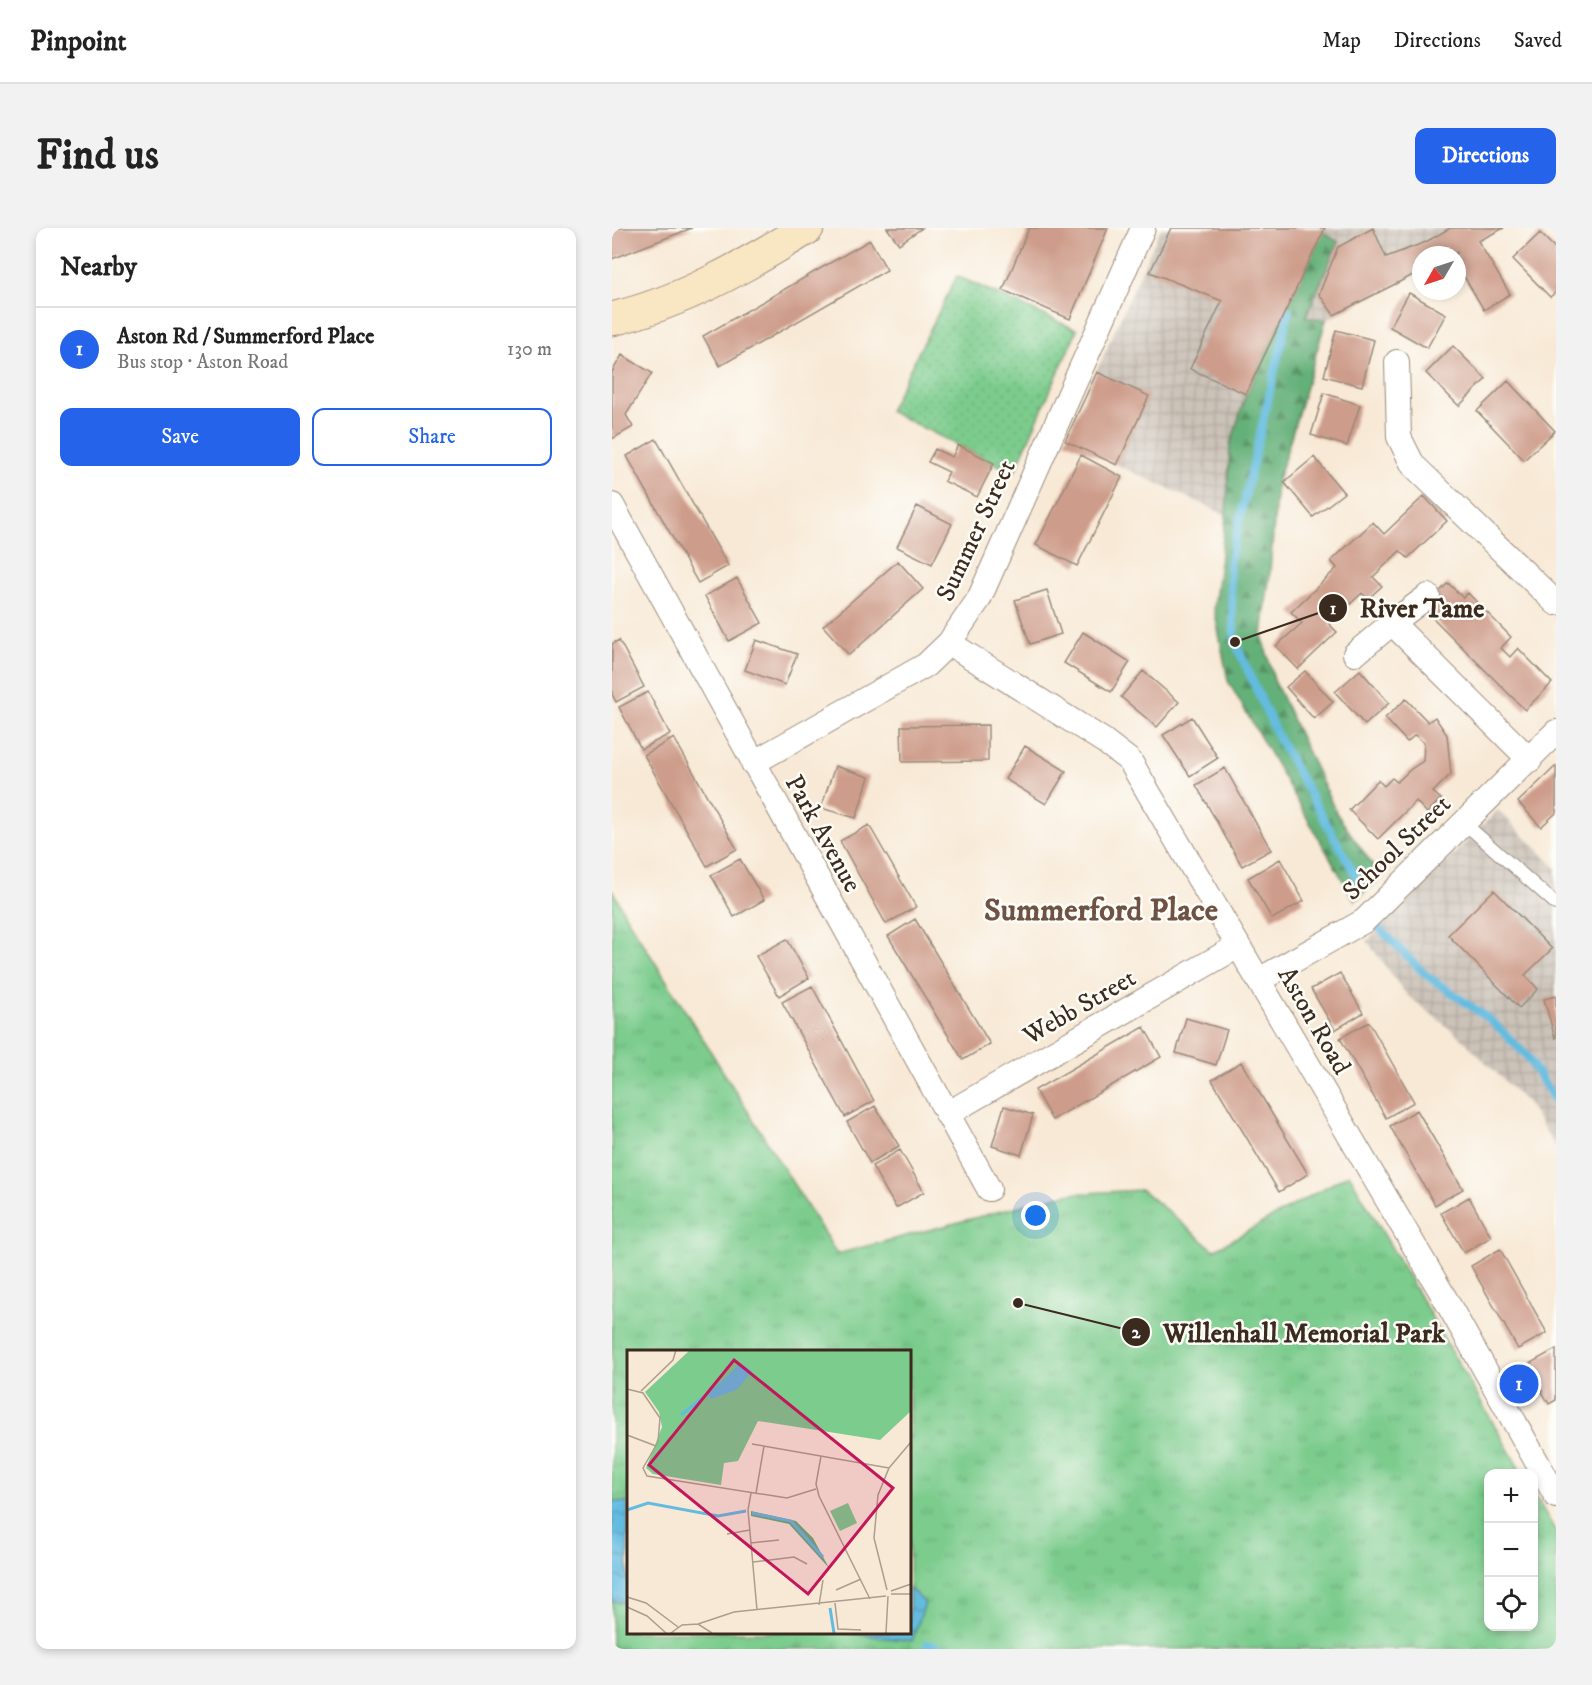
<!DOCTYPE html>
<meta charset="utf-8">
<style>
:root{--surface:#fff;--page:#f2f2f2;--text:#222;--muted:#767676;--line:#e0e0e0;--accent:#2563eb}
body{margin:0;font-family:"IM FELL DW Pica",serif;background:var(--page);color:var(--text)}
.controls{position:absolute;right:18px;bottom:18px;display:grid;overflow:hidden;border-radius:12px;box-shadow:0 3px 9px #0003}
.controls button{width:54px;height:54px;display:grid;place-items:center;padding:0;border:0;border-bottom:2px solid var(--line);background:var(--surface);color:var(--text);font:30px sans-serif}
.compass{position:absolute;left:800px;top:18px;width:54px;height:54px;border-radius:50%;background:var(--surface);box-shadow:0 3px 9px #0003;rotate:231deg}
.you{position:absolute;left:424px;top:988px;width:21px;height:21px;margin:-15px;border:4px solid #fff;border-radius:50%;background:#1a73e8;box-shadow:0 0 0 9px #1a73e833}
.badge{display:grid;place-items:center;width:39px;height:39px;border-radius:50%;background:var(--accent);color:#fff;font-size:20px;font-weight:700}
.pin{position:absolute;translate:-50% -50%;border:3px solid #fff;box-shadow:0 2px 6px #0006}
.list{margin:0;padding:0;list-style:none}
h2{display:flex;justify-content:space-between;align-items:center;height:78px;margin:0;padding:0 24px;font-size:26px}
h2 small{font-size:20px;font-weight:400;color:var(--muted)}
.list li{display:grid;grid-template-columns:39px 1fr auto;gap:18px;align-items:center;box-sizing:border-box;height:84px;padding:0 24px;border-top:2px solid var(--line)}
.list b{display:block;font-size:22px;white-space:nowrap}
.list p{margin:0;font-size:20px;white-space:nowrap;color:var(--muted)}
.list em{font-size:20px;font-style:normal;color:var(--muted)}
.actions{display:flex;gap:12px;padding:18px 24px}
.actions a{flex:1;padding:14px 0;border:2px solid var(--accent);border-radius:12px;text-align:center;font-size:21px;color:var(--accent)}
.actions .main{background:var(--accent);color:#fff}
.icon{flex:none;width:33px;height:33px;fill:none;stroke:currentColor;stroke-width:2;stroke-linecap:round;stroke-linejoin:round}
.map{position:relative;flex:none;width:944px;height:1421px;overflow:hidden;border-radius:12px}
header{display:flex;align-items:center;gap:36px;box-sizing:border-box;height:84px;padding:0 30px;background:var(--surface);border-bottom:2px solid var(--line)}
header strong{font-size:28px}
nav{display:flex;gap:33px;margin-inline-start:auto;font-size:21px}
.intro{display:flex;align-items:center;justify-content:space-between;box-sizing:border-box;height:144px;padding:0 36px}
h1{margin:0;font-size:42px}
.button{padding:15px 27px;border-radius:12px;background:var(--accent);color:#fff;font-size:21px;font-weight:700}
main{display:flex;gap:36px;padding:0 36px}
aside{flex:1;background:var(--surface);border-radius:12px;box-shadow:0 3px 9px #0003}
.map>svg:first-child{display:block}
</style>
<header>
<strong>Pinpoint</strong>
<nav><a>Map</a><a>Directions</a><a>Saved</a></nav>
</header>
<div class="intro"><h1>Find us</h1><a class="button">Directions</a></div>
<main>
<aside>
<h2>Nearby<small></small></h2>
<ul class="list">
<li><span class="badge">1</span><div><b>Aston Rd / Summerford Place</b><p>Bus stop · Aston Road</p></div><em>130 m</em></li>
</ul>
<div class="actions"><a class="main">Save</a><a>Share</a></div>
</aside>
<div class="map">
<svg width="944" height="1421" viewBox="0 0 944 1421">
<defs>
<pattern id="industrial-grid" width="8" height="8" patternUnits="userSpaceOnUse" patternTransform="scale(1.5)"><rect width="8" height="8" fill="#cbc2b8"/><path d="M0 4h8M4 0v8" fill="none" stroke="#afa79e"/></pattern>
<pattern id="grass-dots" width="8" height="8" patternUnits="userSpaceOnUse" patternTransform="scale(1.5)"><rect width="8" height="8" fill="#7bcc8d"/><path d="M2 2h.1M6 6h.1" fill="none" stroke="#6baf79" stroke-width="1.8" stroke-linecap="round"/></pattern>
<pattern id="forest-firs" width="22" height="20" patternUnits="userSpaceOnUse" patternTransform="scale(1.5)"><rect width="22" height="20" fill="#64b078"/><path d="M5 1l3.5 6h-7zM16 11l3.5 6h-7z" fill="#548f62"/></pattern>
<pattern id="park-tufts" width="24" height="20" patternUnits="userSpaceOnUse" patternTransform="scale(1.5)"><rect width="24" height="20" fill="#7bcc8d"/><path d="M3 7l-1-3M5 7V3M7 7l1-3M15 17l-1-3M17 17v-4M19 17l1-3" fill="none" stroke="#6baf79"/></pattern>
<pattern id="water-ripples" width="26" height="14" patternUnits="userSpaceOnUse" patternTransform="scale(1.5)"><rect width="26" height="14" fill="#63bce0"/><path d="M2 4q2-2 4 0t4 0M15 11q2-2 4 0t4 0" fill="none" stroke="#5399b5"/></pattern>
</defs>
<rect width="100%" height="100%" fill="#fdfcf7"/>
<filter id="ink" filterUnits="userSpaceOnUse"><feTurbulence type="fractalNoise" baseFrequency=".0167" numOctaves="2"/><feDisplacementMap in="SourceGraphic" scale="12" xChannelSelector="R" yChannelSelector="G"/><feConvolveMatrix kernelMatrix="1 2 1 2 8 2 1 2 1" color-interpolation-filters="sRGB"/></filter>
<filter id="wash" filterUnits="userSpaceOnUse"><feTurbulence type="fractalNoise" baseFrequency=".008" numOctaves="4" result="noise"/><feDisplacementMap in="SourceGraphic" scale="24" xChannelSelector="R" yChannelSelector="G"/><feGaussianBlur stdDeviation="1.35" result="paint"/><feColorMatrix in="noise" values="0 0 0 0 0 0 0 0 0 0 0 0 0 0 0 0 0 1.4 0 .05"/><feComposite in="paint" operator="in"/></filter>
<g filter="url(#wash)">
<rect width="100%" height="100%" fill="#f8e9d6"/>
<!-- industrial -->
<path fill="url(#industrial-grid)" d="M549 0H891L842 27H809V44L714 92 693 89 726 14 618 218 614 287 453 213Z
M886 582 944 640V920L917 877 848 809 794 766 755 713Z"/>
<!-- grass -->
<path fill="url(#grass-dots)" stroke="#5b7b56" stroke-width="1.5" d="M345 48 465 102 402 245 277 183Z"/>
<!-- forest -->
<path fill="url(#forest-firs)" stroke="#506d4b" stroke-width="1.5" d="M711 4 726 14 694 89 714 92 665 256 658 344 650 407 662 452 725 586 769 649 743 673 616 453 602 380 614 287 618 218 634 166Z"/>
<!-- park -->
<path fill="url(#park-tufts)" stroke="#5b7b56" stroke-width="1.5" fill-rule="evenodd" d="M0 661 14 688 225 1026 454 966 530 962 602 1022 737 946 910 1245 876 1246V1398H921L922 1265 944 1304V1421H0ZM16 1124H297V1404H16Z"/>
<!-- water -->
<path fill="url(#water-ripples)" stroke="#4f737f" stroke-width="1.5" d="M0 1273 16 1275V1375L0 1373Z
M297 1360 313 1375 300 1413 235 1405 297 1404Z"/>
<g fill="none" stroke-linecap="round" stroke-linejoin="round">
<!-- stream -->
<path stroke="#63bce0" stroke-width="8" d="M677 83 617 337 623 414 667 511 749 657
M764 697 814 747 880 793 914 827 944 874
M315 1416 332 1421"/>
</g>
<g id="blocks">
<!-- building -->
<path fill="#ce9c8a" d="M0 0H80L0 31Z
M275 0H310L287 16Z
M417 0H496L458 91 391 62Z
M559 0H713L634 166 578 141 610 73 538 44Z
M761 0 774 29 814 14 838 0H892L866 13 898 66 872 82 845 37V27H842L846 24 840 27H809V43L722 87 707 66 726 19Z
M928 5 944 21V64L938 69 901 31Z
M258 12 275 42 108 138 91 108Z
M797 65 834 86 815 120 778 99Z
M724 102 762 112 750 158 712 148Z
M841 118 874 151 847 178 814 145Z
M10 127 40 145 14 187 21 199 0 211V144Z
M485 144 537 168 505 237 453 213Z
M896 153 943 203 912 232 865 183Z
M712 165 748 177 735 218 699 207Z
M44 211 116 338 86 355 15 228Z
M346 217 382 235 365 269 332 253 337 244 316 234 323 221 340 229Z
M469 227 510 249 465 338 424 317Z
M702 229 732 265 701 289 672 254Z
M812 268 835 293 796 330 788 323 761 349 770 358 756 371 750 365 717 396 725 404 686 441 664 418 690 395 679 384 725 340 719 333 761 294 772 306Z
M305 278 340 296 320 336 285 319Z
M286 333 311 361 237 427 211 398Z
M125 350 150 395 117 413 93 368Z
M836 355 851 370 856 365 899 409 889 420 898 429 906 420 940 455 913 482 811 380Z
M435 362 449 406 418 416 403 372Z
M471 404 518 434 499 464 452 435Z
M7 412 32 459 4 474 0 466V416Z
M144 412 185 426 173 457 133 442Z
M748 442 777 475 753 497 723 464Z
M531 443 567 474 545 499 509 469Z
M693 443 721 474 702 491 674 459Z
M36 464 58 506 29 521 7 479Z
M794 471 816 494 823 489 835 507 839 546 821 564 829 571 815 585 804 573 766 611 737 582 766 552 772 558 780 550 785 554 799 541 811 533 812 515 803 507 795 514 773 490Z
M580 489 606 530 578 548 551 507Z
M376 497V533L290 534 289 498Z
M62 510 125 621 95 638 32 527Z
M413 518 454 543 434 576 393 551Z
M223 538 257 549 244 590 209 580Z
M944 538V585L929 599 906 574Z
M613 540 659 622 630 638 584 557Z
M257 597 304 679 274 696 228 613Z
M128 631 152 672 122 689 99 647Z
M668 631 692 673 660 691 636 650Z
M882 662 940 721 913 747 926 761 907 780 836 707Z
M303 691 378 816 351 832 276 708Z
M175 711 197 750 167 768 144 728Z
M728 745 751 785 723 802 699 761Z
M200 758 262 873 233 889 170 774Z
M944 768V810H943L932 771Z
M574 790 615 802 604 837 564 825Z
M757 794 802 874 774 890 728 810Z
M532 799 549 829 440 892 423 862Z
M629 834 696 946 667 964 600 852Z
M263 878 287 918 258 935 235 894Z
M392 878 421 887 409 927 380 918Z
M805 882 851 961 823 977 778 898Z
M288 922 312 964 284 980 260 938Z
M857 969 879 1009 852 1025 829 985Z
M888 1021 935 1105 906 1121 859 1038Z
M944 1121V1172L937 1176 915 1137Z"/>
</g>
</g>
<g filter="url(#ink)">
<use href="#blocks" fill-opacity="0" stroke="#9a8a7a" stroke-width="1.5"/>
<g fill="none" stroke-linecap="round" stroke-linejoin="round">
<defs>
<path id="service" d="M851 594 944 676"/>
<path id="minor" d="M785 134 787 209 801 237 944 375
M0 277 377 961
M780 395 918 532
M337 415 492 513 518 533 831 1067 944 1268
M743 426 780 395 816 368
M141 535 314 437 337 415 367 371 531 0
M647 752 752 693 944 504
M335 886 626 718"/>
<path id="secondary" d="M0 91C71 74 133 38 195 0"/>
</defs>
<!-- service casing -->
<use href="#service" stroke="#9a8a7a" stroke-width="14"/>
<!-- minor casing -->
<use href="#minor" stroke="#9a8a7a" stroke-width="26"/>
<!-- secondary casing -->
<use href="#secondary" stroke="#9a8a7a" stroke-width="35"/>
<!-- service -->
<use href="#service" stroke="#fff" stroke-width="12"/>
<!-- minor -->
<use href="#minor" stroke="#fff" stroke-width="24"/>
<!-- secondary -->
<use href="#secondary" stroke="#f9e7c3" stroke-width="33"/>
</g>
</g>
<g text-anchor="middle" stroke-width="5" stroke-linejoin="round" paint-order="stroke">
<!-- street labels -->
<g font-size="26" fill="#3b2a1e" stroke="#fdfcf7">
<text transform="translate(363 302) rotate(-65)" y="9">Summer Street</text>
<text transform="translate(212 605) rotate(61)" y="9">Park Avenue</text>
<text transform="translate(784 619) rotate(-44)" y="9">School Street</text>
<text transform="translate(467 778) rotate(-30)" y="9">Webb Street</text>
<text transform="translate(703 792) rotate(60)" y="9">Aston Road</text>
</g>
<!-- district labels -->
<g font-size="32" font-weight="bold" fill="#6e5244" stroke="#fdfcf7">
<text x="489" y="692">Summerford Place</text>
</g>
</g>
<!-- overview -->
<g transform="translate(15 1122)">
<rect width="284" height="284" fill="#f8e9d6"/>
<path d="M221 153 230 173 213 181 203 161Z" fill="#7bcc8d"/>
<path d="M124 161 169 171 186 188 202 218 162 174 124 166Z" fill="#64b078"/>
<path d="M63 0H283V62L253 90 131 71 111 111 97 113 94 135 26 124 19 118 35 77 32 62 18 42Z" fill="#7bcc8d"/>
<path d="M177 27a12 12 0 1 1 24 0a12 12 0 1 1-24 0Z" fill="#7bcc8d"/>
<path d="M114 13 125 21 115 34 109 40 84 49 81 44Z" fill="#63bce0"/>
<path fill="none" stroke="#63bce0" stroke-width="3" d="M54 65 79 45M0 160 21 153 91 166 119 161M125 163 164 171 196 207M203 258 207 283"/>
<path fill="none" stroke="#ac9d8c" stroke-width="1.5" d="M0 39 16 43 33 68 31 92 16 118 20 126 160 148 189 139M14 41 46 10 49 0M0 85 29 96M125 94 262 118M194 106 189 134 192 146 243 249M124 143 121 160 130 260M129 143 137 96M100 184 123 180M124 193 152 190M126 212 167 207 180 214M209 240 234 229M260 240 247 188 251 145 262 118 284 92M264 241 284 234M264 244H284M0 247 19 253 51 277M208 253 211 279 234 280M192 255 196 230M0 257 20 266 39 283M71 274 107 262 259 246M44 283 55 275 71 274 85 283M259 283 261 246"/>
<path fill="#c2185b" fill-opacity="0.15" stroke="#c2185b" stroke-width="3" d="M107 10 266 138 181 244 22 115Z"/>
<rect width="284" height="284" fill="none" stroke="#3b2a1e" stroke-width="3"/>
</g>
<!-- callouts -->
<path fill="none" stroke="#3b2a1e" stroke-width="2" d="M623 414L721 380M406 1075L524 1104"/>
<g fill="#3b2a1e" stroke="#fdfcf7" stroke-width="2">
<circle cx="623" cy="414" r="6"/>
<circle cx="406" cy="1075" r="6"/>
<circle cx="721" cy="380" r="15"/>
<circle cx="524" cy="1104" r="15"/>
</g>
<g font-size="18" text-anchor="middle" font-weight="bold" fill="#fff">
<text x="721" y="386">1</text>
<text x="524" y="1110">2</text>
</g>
<g font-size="27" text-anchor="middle" font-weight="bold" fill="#3b2a1e" stroke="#fdfcf7" stroke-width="5" stroke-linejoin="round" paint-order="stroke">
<text x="810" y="389">River Tame</text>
<text x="692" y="1114">Willenhall Memorial Park</text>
</g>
</svg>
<div class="controls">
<button>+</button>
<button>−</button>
<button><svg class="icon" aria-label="locate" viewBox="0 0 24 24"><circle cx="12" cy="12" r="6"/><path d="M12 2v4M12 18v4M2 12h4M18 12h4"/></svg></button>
</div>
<svg class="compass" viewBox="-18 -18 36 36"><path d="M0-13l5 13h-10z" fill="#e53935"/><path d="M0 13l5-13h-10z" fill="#767676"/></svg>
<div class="you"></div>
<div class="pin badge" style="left:907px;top:1156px">1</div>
</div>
</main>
